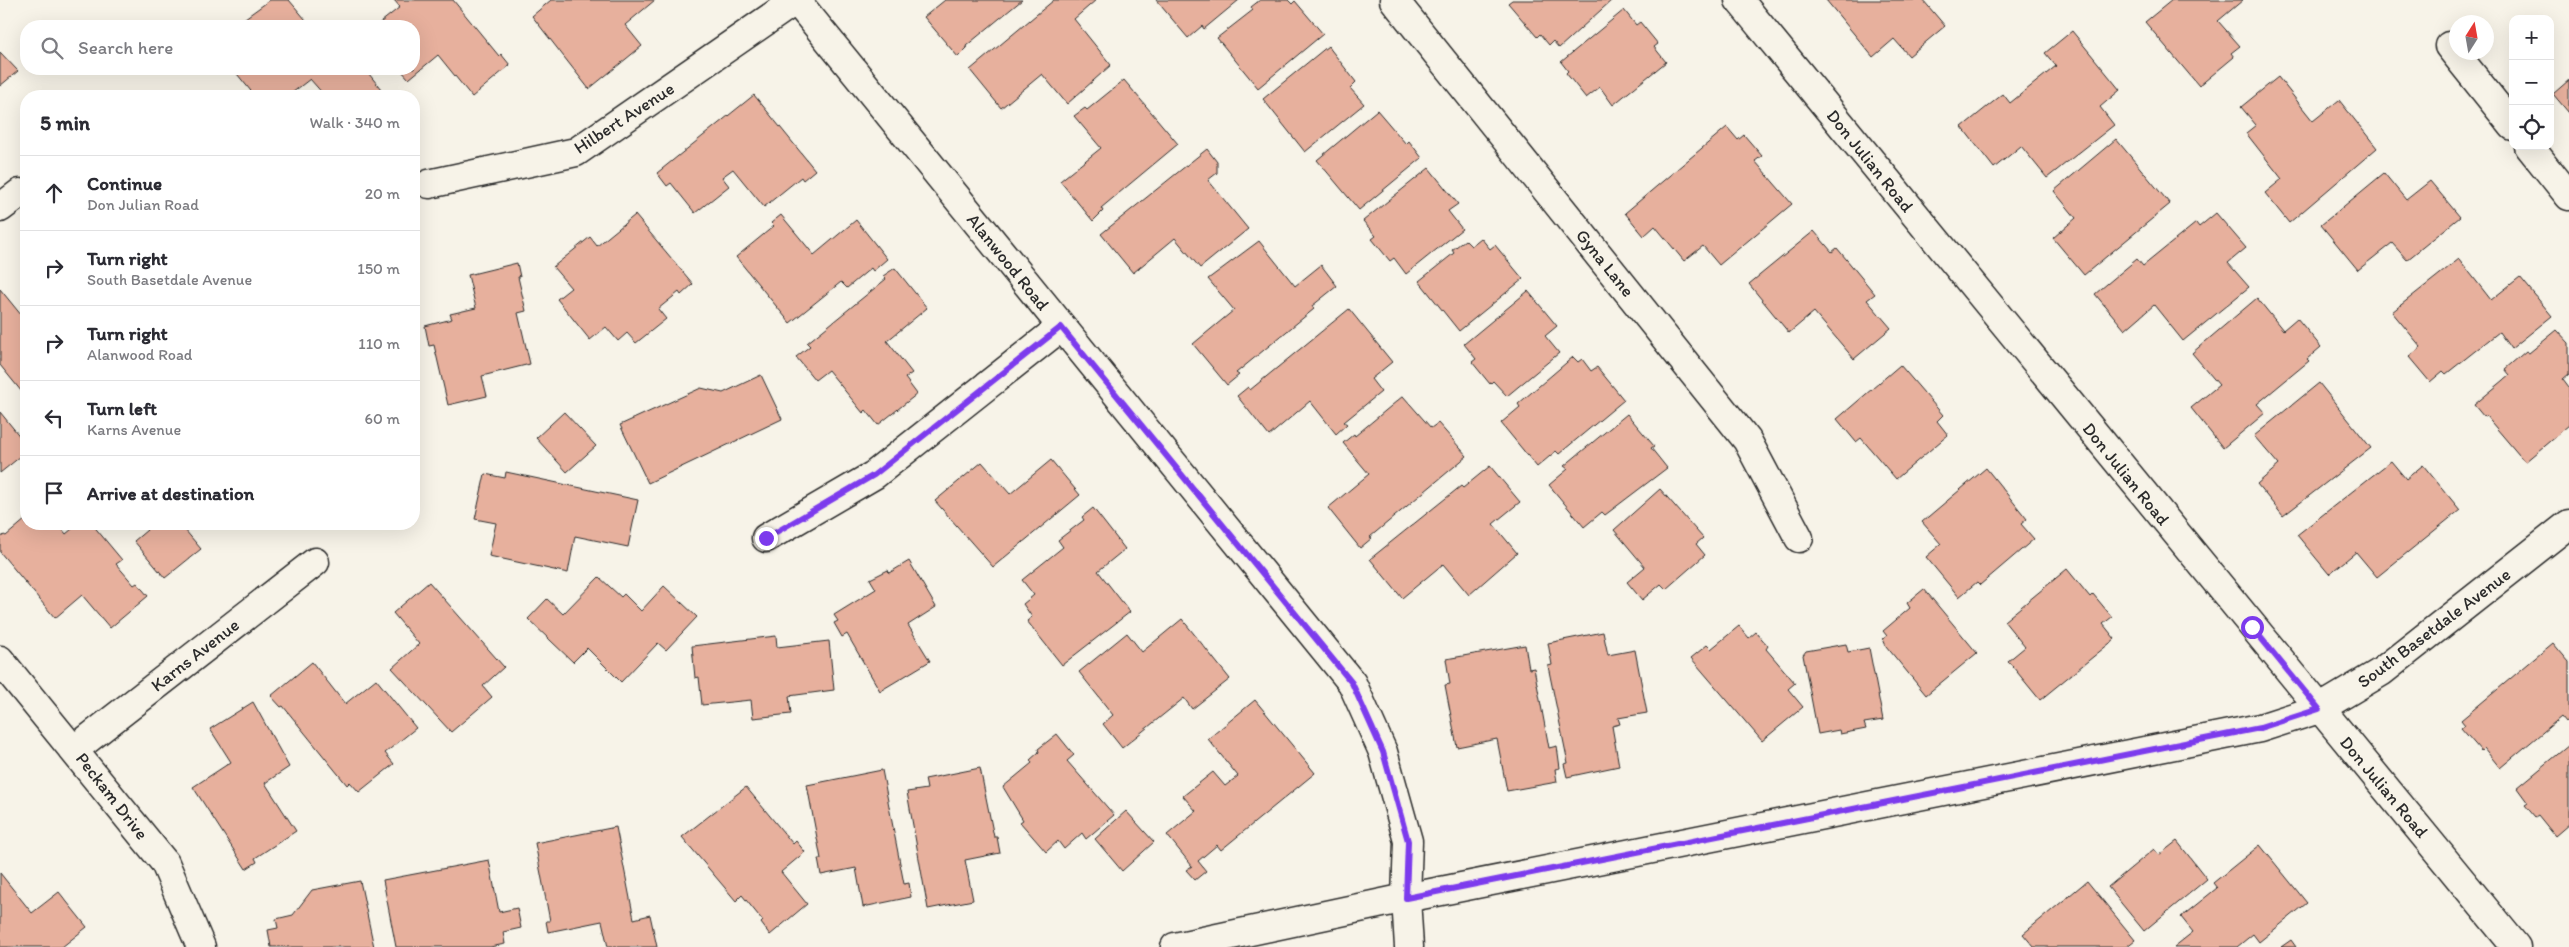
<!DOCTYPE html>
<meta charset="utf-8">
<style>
:root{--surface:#fff;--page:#f2f2f3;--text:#2b2b33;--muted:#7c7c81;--line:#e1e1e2}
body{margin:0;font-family:Itim,sans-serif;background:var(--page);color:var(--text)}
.controls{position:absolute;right:15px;top:15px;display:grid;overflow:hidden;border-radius:10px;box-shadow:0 5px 20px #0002}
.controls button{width:45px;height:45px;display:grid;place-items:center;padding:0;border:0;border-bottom:1px solid var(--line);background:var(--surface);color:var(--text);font:25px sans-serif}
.compass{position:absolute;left:2449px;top:15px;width:45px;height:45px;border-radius:50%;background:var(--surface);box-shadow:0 5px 20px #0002;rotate:11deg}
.stop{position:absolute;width:15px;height:15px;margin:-11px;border:4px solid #7c3aed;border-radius:50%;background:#fff}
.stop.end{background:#7c3aed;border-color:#fff;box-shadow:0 1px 5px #0008}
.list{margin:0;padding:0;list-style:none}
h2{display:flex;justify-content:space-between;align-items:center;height:65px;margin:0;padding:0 20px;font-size:21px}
h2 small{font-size:16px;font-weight:400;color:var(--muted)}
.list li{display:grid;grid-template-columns:32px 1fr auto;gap:15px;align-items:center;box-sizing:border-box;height:75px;padding:0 20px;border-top:1px solid var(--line)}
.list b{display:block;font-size:19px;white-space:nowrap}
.list p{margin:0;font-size:16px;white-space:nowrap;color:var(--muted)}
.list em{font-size:16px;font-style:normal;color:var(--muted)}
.icon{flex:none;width:28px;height:28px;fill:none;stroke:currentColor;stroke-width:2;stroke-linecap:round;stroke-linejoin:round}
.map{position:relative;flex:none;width:2569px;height:947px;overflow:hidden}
.search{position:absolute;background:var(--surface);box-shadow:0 5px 20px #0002;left:20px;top:20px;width:400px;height:55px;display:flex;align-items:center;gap:12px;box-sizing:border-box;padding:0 18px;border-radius:20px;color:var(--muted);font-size:19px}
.panel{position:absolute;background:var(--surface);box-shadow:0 5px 20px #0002;left:20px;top:90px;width:400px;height:440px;border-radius:20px}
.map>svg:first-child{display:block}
</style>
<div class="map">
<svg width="2569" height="947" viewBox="0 0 2569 947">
<rect width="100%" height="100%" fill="#f7f3e8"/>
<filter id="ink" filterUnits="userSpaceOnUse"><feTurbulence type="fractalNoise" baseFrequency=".02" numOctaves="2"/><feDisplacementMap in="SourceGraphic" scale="10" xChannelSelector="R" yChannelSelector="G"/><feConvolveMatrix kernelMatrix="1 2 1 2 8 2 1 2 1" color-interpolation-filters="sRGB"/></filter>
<g filter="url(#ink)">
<!-- building -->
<path fill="#e7b09d" stroke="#2b2b2b" d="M270 0H289L311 26H234Z
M394 0H453L499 56 501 54 510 65 472 97 438 55 409 79 400 69H414V26H376L400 7Z
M551 0H655L625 25 642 46 589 89 532 16Z
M945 0H1022L966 46 967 48 958 57 924 17Z
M1054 0H1096L1074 19 1111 65 1067 104 1042 74 1001 108 970 70Z
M1156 0H1239L1204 29 1202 26 1188 38Z
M1260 0H1288L1292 4 1295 1 1323 34 1258 88 1217 38 1253 10 1251 7Z
M1512 0H1612L1559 48 1553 41 1549 45 1540 34 1537 37 1508 3Z
M1826 0H1923L1945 26 1909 56 1894 39 1873 57Z
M2172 0H2243L2218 21 2240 46 2231 53 2234 57 2199 86 2145 22Z
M1624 10 1636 25 1640 22 1658 44 1654 47 1666 62 1613 105 1600 87 1586 98 1566 73 1568 71 1561 62Z
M2072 31 2120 90 2100 107 2114 125 2047 178 2021 146 1994 168 1962 127 2003 94 2010 103 2056 66 2045 53Z
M1328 46 1356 82 1350 88 1364 104 1305 152 1263 99Z
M0 52 18 71 0 86Z
M233 69H365L381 89 372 96H325L310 79 288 96H255Z
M2278 77 2313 121 2339 100 2377 148 2289 223 2265 193 2282 179 2246 133 2256 125 2241 107Z
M1124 80 1178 144 1101 208 1103 211 1093 221 1060 181 1101 148 1074 116 1085 108 1087 110Z
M2569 80V113L2553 94Z
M754 95 815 170 803 180 801 177 764 207 733 169 722 177 729 186 695 213 671 183 667 186 657 173Z
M1377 110 1406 144 1409 141 1422 158 1359 210 1317 160Z
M1727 127 1738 140 1744 135 1762 156 1755 161 1792 204 1719 265 1703 246 1684 261 1655 226 1644 236 1625 213Z
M2116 139 2170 204 2084 275 2053 238 2076 218 2054 191Z
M1207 149 1217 162V173L1208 180 1248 229 1200 268 1175 238 1133 273 1101 234Z
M1429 168 1458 204 1448 211 1462 229 1406 274 1394 258 1390 261 1372 239 1376 236 1363 221Z
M2384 173 2406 200 2430 181 2460 217 2407 260 2392 243 2358 270 2321 225Z
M2216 213 2246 248 2228 263 2249 287 2183 341 2154 305 2125 330 2095 294 2137 259 2143 266 2196 223 2199 227Z
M635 215 693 284 681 295 679 292 658 309 666 319 636 343 627 333 618 341 606 327 590 340 557 299 571 288 553 267 590 237 597 246Z
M781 215 814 255 856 220 887 259 873 271 871 268 847 288 841 282 790 323 736 257 774 226 771 223Z
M1814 231 1832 252 1837 248 1875 294 1867 300 1891 328 1854 359 1814 312 1789 333 1749 284Z
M1481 238 1490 249 1495 245 1523 279 1459 331 1419 281 1454 253 1452 250 1465 240 1471 246Z
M1259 241 1295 286 1321 265 1337 286 1312 306 1314 309 1236 373 1239 375 1227 385 1193 344 1234 310 1208 279Z
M2459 259 2491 300 2520 277 2552 316 2511 349 2499 332 2446 374 2443 371 2430 382 2409 357 2421 347 2392 312Z
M517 263 520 277H518L526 311 518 313 530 364 482 376 487 396 448 405 434 345 429 346 425 326 452 319 450 314 476 308 468 275Z
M895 268 927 308 887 341 912 373 905 378 917 394 878 425 866 410 863 413 828 370 815 380 796 357 810 346 807 343 886 279 883 276Z
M0 289 26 321V397L0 365Z
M1528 291 1557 326 1545 336 1559 353 1507 396 1493 381 1490 384 1472 362 1476 359 1464 344Z
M2257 298 2283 330 2297 318 2321 347 2307 359 2309 361 2257 404 2265 413 2223 448 2191 408 2219 385 2192 353Z
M1349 309 1392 362 1371 379 1381 392 1344 422 1347 424 1336 434 1310 401 1269 436 1237 396 1248 387 1250 390Z
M2557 330 2569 343V374L2563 379 2569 387V425L2525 462 2486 416 2484 417 2474 405 2510 375 2505 369 2526 351 2529 353Z
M1573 357 1578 362 1582 359 1591 371 1597 367 1624 400 1559 454 1556 451 1537 467 1501 423 1520 407 1518 404Z
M1900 365 1943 415 1937 421 1948 435 1896 479 1861 438 1856 442 1837 419Z
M761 375 782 419 648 483 620 425 701 388 723 393Z
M2319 383 2371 448 2283 516 2257 484 2279 465 2254 436Z
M1403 396 1431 428 1438 423 1467 456 1370 537 1372 538 1360 548 1328 508 1369 474 1343 443 1354 434 1355 436Z
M0 412 26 444V452L0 473Z
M564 412 596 446 567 472 536 438Z
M1627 414 1654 446 1651 448 1667 468 1605 515 1602 512 1584 527 1549 485 1568 469 1564 466Z
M1051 460 1080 495 993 567 935 501 982 462 1010 494Z
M2391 461 2406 479 2423 465 2460 510 2377 577 2356 552 2329 574 2297 535Z
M1490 466 1520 502 1493 524 1517 553 1469 595 1443 564 1402 598 1370 559 1461 486 1463 488Z
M1986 468 2027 519 2021 524 2034 539 1980 585 1977 582 1959 597 1926 557 1941 544 1922 522Z
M506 472 638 500 628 547 575 536 568 573 489 556 496 523 475 519 485 474 505 478Z
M1660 489 1703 538 1696 544 1705 555 1666 589 1661 584 1642 600 1627 582 1645 567 1614 530Z
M1093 508 1125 549 1098 571 1130 612 1062 665 1027 621 1032 617 1023 604 1034 595 1022 580 1063 547 1058 540 1084 520 1082 517Z
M26 519V524H58L66 534 78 524H92L122 560 116 564 134 585 137 583 148 596 110 628 82 595 55 618 0 552V538L4 535 6 536Z
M142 524H180L201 549 165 578 134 541 147 530Z
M909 561 936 607 908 625 930 661 880 691 847 634 842 637 834 623 838 621 834 615 876 589 870 579 888 570 889 573Z
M2067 569 2090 597 2093 594 2112 617 2103 624 2115 639 2040 700 2008 661 2025 647 2004 621Z
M599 577 621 597 624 594 641 611 664 586 697 617 666 650 658 643 621 682 587 648 573 662 528 619 547 599 563 614Z
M429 582 504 667 483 686 492 697 451 732 392 668 419 644 393 613Z
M1924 589 1977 653 1926 695 1886 646 1883 639 1887 636 1883 631 1910 608 1907 603Z
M1182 619 1230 679 1192 709 1184 698 1122 748 1103 724 1113 715 1079 672 1127 633 1142 652Z
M1739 626 1749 638 1756 632 1768 646 1766 649 1795 683 1788 689 1803 707 1762 741 1691 658 1707 645 1711 649Z
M1603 632 1608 655 1635 650 1647 713 1618 718 1620 724 1612 726 1619 766 1567 777 1564 764 1568 763 1548 666 1552 665 1548 643Z
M776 636 777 647 829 641 834 690 789 696 791 714 753 718 751 700 702 705 699 677 695 678 692 646Z
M2553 643 2569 662V718L2565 722 2561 717 2500 768 2484 748 2481 751 2461 728 2465 725 2461 720Z
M1846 644 1848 652 1869 648 1883 720 1864 723 1866 729 1840 734 1839 730 1818 734 1803 655 1806 651Z
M1525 645 1529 669 1534 668 1549 748 1557 746 1560 768 1555 769 1557 782 1507 791 1497 739 1457 747 1445 685 1450 684 1446 659Z
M312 662 345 704 376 679 416 728 385 753 394 764 359 792 350 782 347 785 283 706 281 707 271 696Z
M1255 700 1315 773 1221 850 1217 845 1198 861 1206 871 1195 880 1186 870 1192 866 1167 835 1196 811 1183 796 1213 772 1225 786 1238 776 1208 739Z
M253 702 289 767 265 783 296 831 255 858 257 862 246 869 193 787 231 762 210 729Z
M1057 734 1074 755 1067 761 1114 815 1086 839 1082 833 1064 849 1058 841 1046 852 1020 822 1023 820 1003 787 1032 763 1030 760 1039 752 1038 749Z
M2569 745V824L2555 836 2538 815 2535 817 2525 805 2528 803 2517 788Z
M980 768 994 837H997L1000 853 965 860 973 900 928 909 907 792 927 789 925 779Z
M882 770 904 884 909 883 911 897 863 907 856 868 821 875 818 859H821L807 785Z
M746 787 793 844 796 841 805 852 781 872 807 904 770 935 761 923 763 921 742 895 736 901 682 837Z
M1126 811 1154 842 1122 871 1095 839Z
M616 827 634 919 650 915 657 947H608L602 921 548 932 546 921H550L535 843Z
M2177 841 2207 879 2144 931 2108 887 2154 849 2159 855Z
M2260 845 2307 903 2259 942 2253 934 2237 947H2174L2193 932 2181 917 2217 888 2213 883Z
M489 860 499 912 517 908 521 928 503 932 505 944 490 947H396L383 880Z
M0 873 32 913 59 892 87 927 62 947H0Z
M360 881 374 947H271L268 930 278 928 276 919 293 915 312 890Z
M2087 881 2135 940 2126 947H2034L2023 934Z
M2291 940 2296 947H2281Z"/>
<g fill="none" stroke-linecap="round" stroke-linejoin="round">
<defs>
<path id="street" d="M796 0 1352 683 1383 752 1408 841 1406 898 1409 947
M1394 0 1747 440 1799 538
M2449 46 2513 126
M2529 146 2569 196
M429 184 576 152 796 0
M0 208 20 193
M766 538 874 475 1061 327
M0 660 165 863 201 947
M2319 709 2381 672 2569 524
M75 749 315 562"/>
<path id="secondary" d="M1739 0 2516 947
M1175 947 1406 898 2260 728 2319 709"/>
</defs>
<!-- street casing -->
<use href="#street" stroke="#2b2b2b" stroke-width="31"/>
<!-- secondary casing -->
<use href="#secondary" stroke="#2b2b2b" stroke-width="31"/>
<!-- street -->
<use href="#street" stroke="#f7f3e8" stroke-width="28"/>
<!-- secondary -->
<use href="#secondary" stroke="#f7f3e8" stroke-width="28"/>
</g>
</g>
<g fill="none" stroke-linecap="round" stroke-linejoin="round" filter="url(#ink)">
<!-- route -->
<path stroke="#7c3aed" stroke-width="6" d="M766 538 874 475 1061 327 1352 683 1383 752 1408 841 1406 898 2260 728 2319 709 2252 627"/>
</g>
<g text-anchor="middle" stroke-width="5" stroke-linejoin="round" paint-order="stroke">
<!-- street labels -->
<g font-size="18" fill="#2b2b2b" stroke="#f7f3e8">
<text transform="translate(624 118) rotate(-33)" y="6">Hilbert Avenue</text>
<text transform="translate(1870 161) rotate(51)" y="6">Don Julian Road</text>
<text transform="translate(1008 262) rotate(51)" y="6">Alanwood Road</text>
<text transform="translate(1605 263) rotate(51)" y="6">Gyna Lane</text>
<text transform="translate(2126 474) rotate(51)" y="6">Don Julian Road</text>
<text transform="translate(2434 628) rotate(-37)" y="6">South Basetdale Avenue</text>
<text transform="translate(195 655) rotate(-38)" y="6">Karns Avenue</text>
<text transform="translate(2384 787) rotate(50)" y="6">Don Julian Road</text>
<text transform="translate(112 796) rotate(52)" y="6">Peckam Drive</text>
</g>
</g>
</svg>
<div class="controls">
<button>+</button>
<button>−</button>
<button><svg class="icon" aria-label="locate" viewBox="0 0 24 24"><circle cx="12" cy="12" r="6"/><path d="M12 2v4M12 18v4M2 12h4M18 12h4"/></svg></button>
</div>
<svg class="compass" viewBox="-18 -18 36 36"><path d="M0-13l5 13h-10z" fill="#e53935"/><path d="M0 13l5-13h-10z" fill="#7c7c81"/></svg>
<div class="stop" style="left:2252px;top:627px"></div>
<div class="stop end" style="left:766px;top:538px"></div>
<div class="search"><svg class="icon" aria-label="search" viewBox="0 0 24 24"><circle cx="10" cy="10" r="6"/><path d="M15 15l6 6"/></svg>Search here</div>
<section class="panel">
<h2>5 min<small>Walk · 340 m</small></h2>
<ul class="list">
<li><svg class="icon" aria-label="ahead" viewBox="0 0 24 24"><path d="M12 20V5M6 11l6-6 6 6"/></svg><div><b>Continue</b><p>Don Julian Road</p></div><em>20 m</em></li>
<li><svg class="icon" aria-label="right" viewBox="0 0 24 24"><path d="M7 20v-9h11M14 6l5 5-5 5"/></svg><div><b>Turn right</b><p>South Basetdale Avenue</p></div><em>150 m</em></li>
<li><svg class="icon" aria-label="right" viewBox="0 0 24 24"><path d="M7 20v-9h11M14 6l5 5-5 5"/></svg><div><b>Turn right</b><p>Alanwood Road</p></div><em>110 m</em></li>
<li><svg class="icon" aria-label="left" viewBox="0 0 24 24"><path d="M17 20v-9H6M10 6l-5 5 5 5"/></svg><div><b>Turn left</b><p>Karns Avenue</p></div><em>60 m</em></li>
<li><svg class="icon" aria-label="arrive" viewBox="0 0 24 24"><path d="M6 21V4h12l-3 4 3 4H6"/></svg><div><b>Arrive at destination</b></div></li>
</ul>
</section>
</div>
